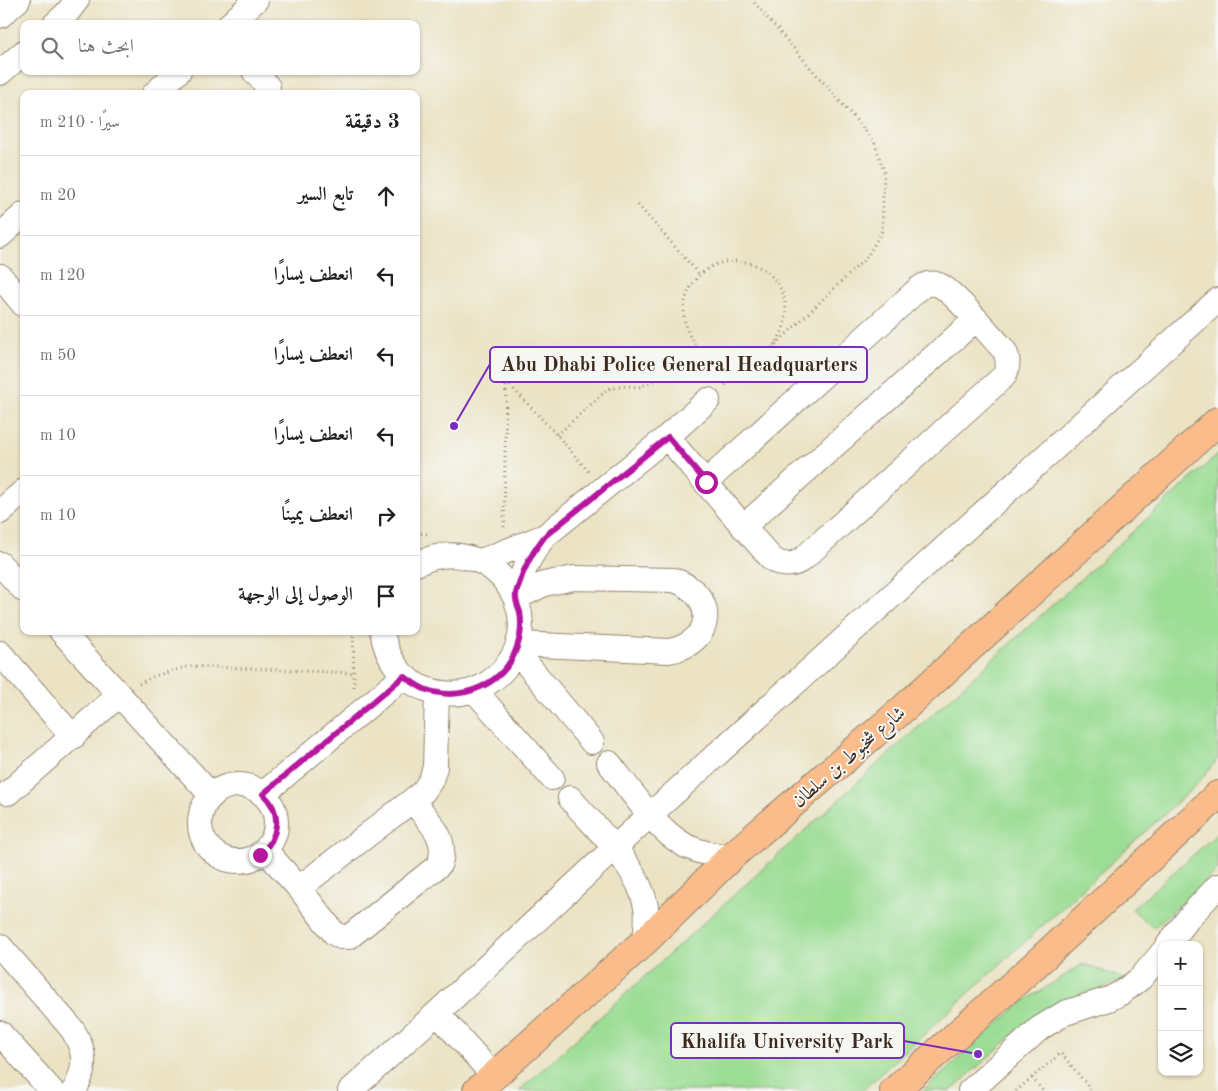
<!DOCTYPE html>
<html lang="ar">
<meta charset="utf-8">
<style>
:root{--surface:#fff;--page:#f6f6f6;--text:#202124;--muted:#757577;--line:#e0e0e0}
body{margin:0;font-family:"Old Standard TT",Amiri,serif;background:var(--page);color:var(--text);direction:rtl}
.controls{position:absolute;right:15px;bottom:15px;display:grid;overflow:hidden;border-radius:10px;box-shadow:0 1px 4px #0004}
.controls button{width:45px;height:45px;display:grid;place-items:center;padding:0;border:0;border-bottom:1px solid var(--line);background:var(--surface);color:var(--text);font:25px sans-serif}
.stop{position:absolute;width:15px;height:15px;margin:-11px;border:4px solid #b5179e;border-radius:50%;background:#fff}
.stop.end{background:#b5179e;border-color:#fff;box-shadow:0 1px 5px #0008}
.list{margin:0;padding:0;list-style:none}
h2{display:flex;justify-content:space-between;align-items:center;height:65px;margin:0;padding:0 20px;font-size:21px}
h2 small{font-size:16px;font-weight:400;color:var(--muted)}
.list li{display:grid;grid-template-columns:32px 1fr auto;gap:15px;align-items:center;box-sizing:border-box;height:80px;padding:0 20px;border-top:1px solid var(--line)}
.list b{display:block;font-size:19px;white-space:nowrap}
.list em{font-size:16px;font-style:normal;color:var(--muted)}
.icon{flex:none;width:28px;height:28px;fill:none;stroke:currentColor;stroke-width:2;stroke-linecap:round;stroke-linejoin:round}
.map{position:relative;flex:none;width:1218px;height:1091px;overflow:hidden;direction:ltr}
.search{position:absolute;background:var(--surface);box-shadow:0 1px 4px #0004;left:20px;top:20px;width:400px;height:55px;display:flex;align-items:center;gap:12px;box-sizing:border-box;padding:0 18px;border-radius:10px;color:var(--muted);font-size:19px}
.panel{position:absolute;background:var(--surface);box-shadow:0 1px 4px #0004;left:20px;top:90px;width:400px;height:545px;border-radius:10px;direction:rtl}
.map>svg:first-child{display:block}
</style>
<div class="map">
<svg width="1218" height="1091" viewBox="0 0 1218 1091">
<rect width="100%" height="100%" fill="#f6f6f2"/>
<filter id="ink" filterUnits="userSpaceOnUse"><feTurbulence type="fractalNoise" baseFrequency=".02" numOctaves="2"/><feDisplacementMap in="SourceGraphic" scale="10" xChannelSelector="R" yChannelSelector="G"/><feConvolveMatrix kernelMatrix="1 2 1 2 8 2 1 2 1" color-interpolation-filters="sRGB"/></filter>
<filter id="wash" filterUnits="userSpaceOnUse"><feTurbulence type="fractalNoise" baseFrequency=".0096" numOctaves="4" result="noise"/><feDisplacementMap in="SourceGraphic" scale="20" xChannelSelector="R" yChannelSelector="G"/><feGaussianBlur stdDeviation="1.12" result="paint"/><feColorMatrix in="noise" values="0 0 0 0 0 0 0 0 0 0 0 0 0 0 0 0 0 1.4 0 .05"/><feComposite in="paint" operator="in"/></filter>
<g filter="url(#wash)">
<rect width="100%" height="100%" fill="#ebe3c4"/>
<!-- green -->
<path fill="#9bdd94" stroke="#6b8459" d="M1218 454V759L1195 786 862 1091H519Z
M1218 833V870L1153 928 1132 909Z
M1083 964 1125 979 1032 1018 951 1091H923L1021 1003Z"/>
</g>
<g filter="url(#ink)">
<g fill="none" stroke-linecap="round" stroke-linejoin="round">
<defs>
<path id="minor" d="M0 16 18 0
M55 24 67 13 77 0
M230 24 256 0
M254 71 268 87
M0 73 24 52
M154 94 179 71
M0 236 24 214
M0 276 24 305
M667 437C702 478 736 519 772 559 783 567 794 566 804 558L1004 376C1009 366 1009 359 1004 350 991 336 953 291 939 285 929 281 921 286 914 293L706 482
M0 512 24 491
M743 527 975 320
M481 561 545 536
M0 564 24 590
M515 597C522 572 529 556 545 536L667 437 708 400
M516 598 544 584 574 578 674 580C718 595 715 643 669 651L518 644
M61 631 212 796
M382 631C386 657 402 683 429 690 450 696 473 695 491 681 561 628 496 525 416 564
M516 651 592 742
M0 653 73 737
M474 690 552 778
M609 763C631 790 656 830 686 846 701 853 716 856 732 856
M200 823a38 38 0 1 1 76 0a38 38 0 1 1-76 0Z
M8 793 119 695
M263 794 404 676
M570 798C596 829 639 866 646 907 648 918 646 930 645 941
M265 850 299 888 334 933 341 937H349L439 865C450 838 428 821 413 801
M299 888 423 792 431 780 435 767 437 692
M1168 945 1191 915 1218 886
M0 946 72 1029C86 1051 87 1068 74 1091
M437 1013 494 1076
M0 1033 52 1091
M350 1091 437 1013 651 814 1218 300
M970 1091 1040 1028 1065 1013 1109 999 1121 993 1141 978 1162 953"/>
<path id="major" d="M477 1091 645 941 732 856 903 709 1218 421
M894 1091 1037 963 1218 795"/>
</defs>
<!-- minor casing -->
<use href="#minor" stroke="#938671" stroke-width="26"/>
<!-- major casing -->
<use href="#major" stroke="#938671" stroke-width="30"/>
<!-- path -->
<path stroke="#938671" stroke-width="3" stroke-dasharray="1 4" stroke-linecap="butt" d="M638 205 700 275
M684 312a51 51 0 1 1 102 0a51 51 0 1 1-102 0Z
M507 382 557 435 589 472
M725 385 771 349 867 257 882 231 884 172 874 141 752 0
M557 435 608 389 626 386 639 387 652 382 699 347
M504 527 506 382
M416 533 431 534
M353 631 354 688
M139 684 154 676 190 666 353 673
M1032 1078 1043 1091
M1016 1091 1061 1053 1092 1091"/>
<!-- minor -->
<use href="#minor" stroke="#fff" stroke-width="24"/>
<!-- major -->
<use href="#major" stroke="#fabc8b" stroke-width="28"/>
</g>
</g>
<g fill="none" stroke-linecap="round" stroke-linejoin="round" filter="url(#ink)">
<!-- route -->
<path stroke="#b5179e" stroke-width="6" d="M260 855C279 837 283 813 263 794L404 676C411 681 418 687 427 690 463 702 505 684 517 647 521 636 522 624 520 612 519 608 516 603 516 598 515 594 517 590 518 587 524 567 532 552 545 536L668 437 706 482"/>
</g>
<g text-anchor="middle" stroke-width="4" stroke-linejoin="round" paint-order="stroke">
<!-- street labels -->
<g font-size="19" fill="#3b2a1e" stroke="#f6f6f2">
<text transform="translate(848 756) rotate(-41)" y="7">شارع شخبوط بن سلطان</text>
</g>
</g>
<!-- callouts -->
<path fill="none" stroke="#7b2cbf" stroke-width="2" d="M454 426L490 364M978 1054L904 1041"/>
<g fill="#7b2cbf" stroke="#f6f6f2" stroke-width="2">
<circle cx="454" cy="426" r="5"/>
<circle cx="978" cy="1054" r="5"/>
</g>
<g fill="#f6f6f2" stroke="#7b2cbf" stroke-width="2">
<rect x="490" y="347" width="377" height="35" rx="5"/>
<rect x="671" y="1023" width="233" height="35" rx="5"/>
</g>
<g font-size="20" text-anchor="middle" font-weight="bold" fill="#3b2a1e">
<text x="679" y="371">Abu Dhabi Police General Headquarters</text>
<text x="787" y="1048">Khalifa University Park</text>
</g>
</svg>
<div class="controls">
<button>+</button>
<button>−</button>
<button><svg class="icon" aria-label="layers" viewBox="0 0 24 24"><path d="M12 4l9 5-9 5-9-5zM3 14l9 5 9-5"/></svg></button>
</div>
<div class="stop" style="left:706px;top:482px"></div>
<div class="stop end" style="left:260px;top:855px"></div>
<div class="search"><svg class="icon" aria-label="search" viewBox="0 0 24 24"><circle cx="10" cy="10" r="6"/><path d="M15 15l6 6"/></svg>ابحث هنا</div>
<section class="panel">
<h2>3 دقيقة<small>سيرًا · 210 m</small></h2>
<ul class="list">
<li><svg class="icon" aria-label="ahead" viewBox="0 0 24 24"><path d="M12 20V5M6 11l6-6 6 6"/></svg><div><b>تابع السير</b></div><em>20 m</em></li>
<li><svg class="icon" aria-label="left" viewBox="0 0 24 24"><path d="M17 20v-9H6M10 6l-5 5 5 5"/></svg><div><b>انعطف يسارًا</b></div><em>120 m</em></li>
<li><svg class="icon" aria-label="left" viewBox="0 0 24 24"><path d="M17 20v-9H6M10 6l-5 5 5 5"/></svg><div><b>انعطف يسارًا</b></div><em>50 m</em></li>
<li><svg class="icon" aria-label="left" viewBox="0 0 24 24"><path d="M17 20v-9H6M10 6l-5 5 5 5"/></svg><div><b>انعطف يسارًا</b></div><em>10 m</em></li>
<li><svg class="icon" aria-label="right" viewBox="0 0 24 24"><path d="M7 20v-9h11M14 6l5 5-5 5"/></svg><div><b>انعطف يمينًا</b></div><em>10 m</em></li>
<li><svg class="icon" aria-label="arrive" viewBox="0 0 24 24"><path d="M6 21V4h12l-3 4 3 4H6"/></svg><div><b>الوصول إلى الوجهة</b></div></li>
</ul>
</section>
</div>
